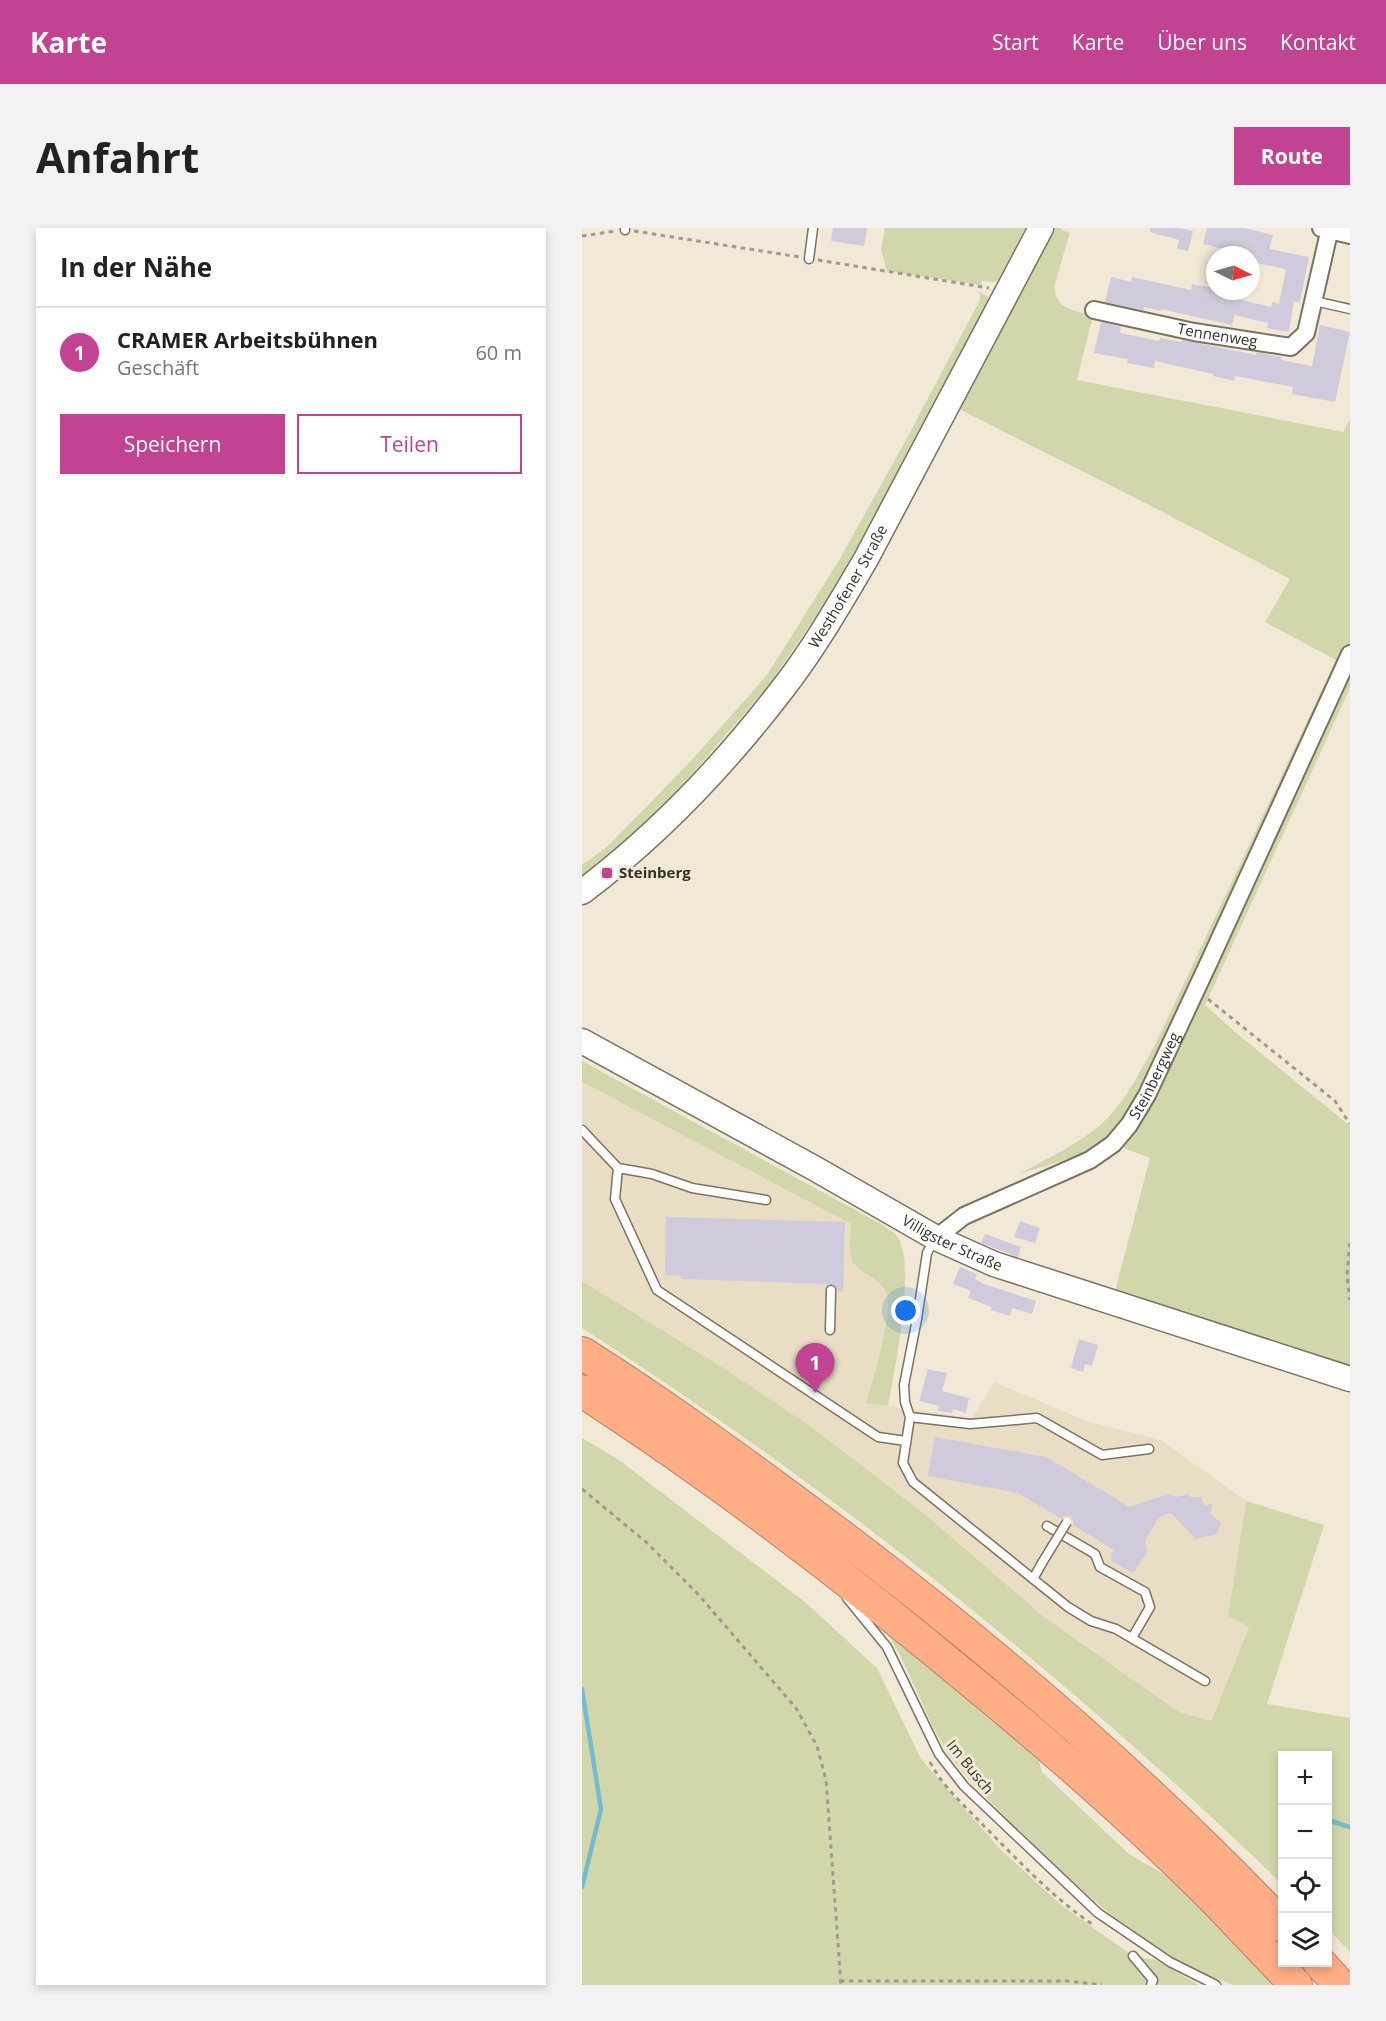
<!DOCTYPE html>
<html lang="de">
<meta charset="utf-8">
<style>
:root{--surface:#fff;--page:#f2f2f2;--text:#222;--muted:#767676;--line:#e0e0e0;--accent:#c14391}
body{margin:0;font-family:"Open Sans",sans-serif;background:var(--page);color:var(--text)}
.controls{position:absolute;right:18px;bottom:18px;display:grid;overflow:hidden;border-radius:0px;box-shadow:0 3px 9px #0003}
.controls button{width:54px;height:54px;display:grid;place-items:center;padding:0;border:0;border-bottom:2px solid var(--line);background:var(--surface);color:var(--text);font:30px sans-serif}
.compass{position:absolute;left:624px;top:18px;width:54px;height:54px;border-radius:50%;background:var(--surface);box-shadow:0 3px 9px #0003;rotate:95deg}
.you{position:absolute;left:324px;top:1083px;width:21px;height:21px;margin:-15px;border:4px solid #fff;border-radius:50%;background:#1a73e8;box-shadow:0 0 0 9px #1a73e833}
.badge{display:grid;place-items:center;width:39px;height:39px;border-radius:50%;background:var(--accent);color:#fff;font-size:20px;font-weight:700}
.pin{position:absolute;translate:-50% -50px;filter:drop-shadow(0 2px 3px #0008)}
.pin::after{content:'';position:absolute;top:32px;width:21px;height:18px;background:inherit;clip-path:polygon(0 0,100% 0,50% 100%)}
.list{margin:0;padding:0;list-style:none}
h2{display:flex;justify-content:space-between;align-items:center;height:78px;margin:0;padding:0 24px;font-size:26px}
h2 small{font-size:20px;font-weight:400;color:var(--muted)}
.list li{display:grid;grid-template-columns:39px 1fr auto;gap:18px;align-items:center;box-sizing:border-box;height:90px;padding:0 24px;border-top:2px solid var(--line)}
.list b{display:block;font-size:22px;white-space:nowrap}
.list p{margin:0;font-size:20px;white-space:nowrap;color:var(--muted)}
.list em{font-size:20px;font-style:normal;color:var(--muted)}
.actions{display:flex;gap:12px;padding:18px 24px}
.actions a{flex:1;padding:14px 0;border:2px solid var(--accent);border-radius:0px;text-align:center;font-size:21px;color:var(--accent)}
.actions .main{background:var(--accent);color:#fff}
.icon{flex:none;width:33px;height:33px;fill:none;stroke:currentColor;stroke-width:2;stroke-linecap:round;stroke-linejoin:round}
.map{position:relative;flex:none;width:768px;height:1757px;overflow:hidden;border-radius:0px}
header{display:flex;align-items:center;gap:36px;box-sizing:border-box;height:84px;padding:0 30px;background:var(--accent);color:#fff}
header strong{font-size:28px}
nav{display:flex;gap:33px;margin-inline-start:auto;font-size:21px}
.intro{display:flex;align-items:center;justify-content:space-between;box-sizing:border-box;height:144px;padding:0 36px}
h1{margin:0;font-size:42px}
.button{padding:15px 27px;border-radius:0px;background:var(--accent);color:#fff;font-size:21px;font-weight:700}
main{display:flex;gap:36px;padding:0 36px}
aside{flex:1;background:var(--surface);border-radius:0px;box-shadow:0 3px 9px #0003}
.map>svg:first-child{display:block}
</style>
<header>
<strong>Karte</strong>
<nav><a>Start</a><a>Karte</a><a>Über uns</a><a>Kontakt</a></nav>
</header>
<div class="intro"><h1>Anfahrt</h1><a class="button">Route</a></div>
<main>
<aside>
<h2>In der Nähe<small></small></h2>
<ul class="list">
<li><span class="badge">1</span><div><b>CRAMER Arbeitsbühnen</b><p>Geschäft</p></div><em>60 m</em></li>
</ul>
<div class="actions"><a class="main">Speichern</a><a>Teilen</a></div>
</aside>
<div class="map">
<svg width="768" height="1757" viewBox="0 0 768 1757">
<rect width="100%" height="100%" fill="#f2e8d6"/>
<!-- built -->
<path fill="#e9ddc4" d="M0 854 269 996V1025L273 1037 291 1048 304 1065 306 1078 303 1101 285 1175 390 1190 412 1154 504 1193 579 1212 664 1273 646 1388 667 1399 628 1494 597 1484 462 1389 339 1283 228 1198 132 1134 0 1053Z"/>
<!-- green -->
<path fill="#d2d7ab" d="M303 0H444L416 52 413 54 400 53 399 57 305 43 299 22Z
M468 0H480L479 2 488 5 473 55C470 80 491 83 511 87L495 152 761 204 768 191V418L556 870C522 925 496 928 437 946 464 931 493 918 517 898 542 877 557 845 573 817L754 432 683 394 708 351 575 281 373 179Z
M394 62 406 69V74L291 292 237 384 186 458 91 568 47 611 0 648V637L25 619 107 535 185 447 256 334 319 221 398 72V66Z
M768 438V460L623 777 653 804 768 898V1145L530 1075 568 930 531 916 551 898Z
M0 833 299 996C304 1000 311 1003 314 1007 336 1031 312 1145 306 1178L284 1175C290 1153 312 1084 304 1065 297 1049 280 1046 273 1037 265 1027 269 1007 269 996L0 854Z
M0 1053 132 1134 228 1198 339 1283 462 1389 597 1484 629 1493 667 1399 646 1388 664 1273 742 1297 685 1476 768 1490V1724L746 1701V1528H700V1656C486 1449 251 1261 0 1100Z
M0 1210 37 1232 223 1374 295 1440 339 1531 417 1620 479 1677 551 1728 574 1732 617 1757H0Z
M302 1400 456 1530 460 1544 547 1626 590 1651 692 1757H652L606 1740 533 1690 489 1653 427 1593 389 1554 366 1526 352 1501 318 1427Z"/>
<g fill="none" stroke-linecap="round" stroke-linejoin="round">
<!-- stream -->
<path stroke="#75bbcd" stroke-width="4.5" d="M0 1461 19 1581 0 1659
M746 1592 768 1599"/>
</g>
<!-- building -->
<path fill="#d0cadd" d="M251 0H285L282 18 249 13Z
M568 0H597L611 3 606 23 595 21 597 12 568 4Z
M625 0H662L691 7 687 21 727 29 718 74 712 73 707 104 685 100 686 95 653 87 650 97 579 81V83L562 79 561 82 523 74 529 49 549 54 550 49 609 62 610 56 633 60V63L657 65 656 71 689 79 690 74 697 76 704 41 669 34V27H641L642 21 621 16Z
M519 94 539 99 538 105 577 113 578 110 600 114V112L674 127 675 124 683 126 700 129 699 132 730 138 738 97 768 104 753 174 710 166 711 159 653 148 652 153 631 148V146L573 133 572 140 545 135 546 131 512 125Z
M84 989 263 994 261 1064 255 1063 254 1058 250 1056 244 1058V1056L99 1051V1048L83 1047Z
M438 993 458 1000 453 1015 432 1009Z
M403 1006 439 1019 436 1029 399 1015Z
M378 1039 395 1046 393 1051 402 1056 454 1073 450 1086 430 1080 428 1088 409 1082 410 1079 386 1070 389 1063 371 1056Z
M497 1111 516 1117 510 1138 503 1136 501 1144 489 1140Z
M346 1141 365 1145 360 1163 387 1170 384 1185 371 1181 370 1185 356 1183 357 1178 337 1173Z
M353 1209 464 1229 548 1279 586 1266 594 1269 607 1266 608 1269H619L623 1278 631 1275 628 1286 639 1295 635 1306 614 1311 589 1285 578 1288 563 1313 565 1324 553 1343 549 1344 530 1333 529 1328 532 1322 491 1297V1292L488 1288H482L480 1291 436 1265 346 1248Z"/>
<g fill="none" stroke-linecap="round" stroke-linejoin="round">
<defs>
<path id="lane" d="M43 0V2
M227 31 231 0
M732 73 768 81
M0 902 36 940 33 971 75 1062 296 1209 324 1213
M36 940 70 946 110 960 184 972
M353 1010 345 1025 335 1091 322 1157 323 1174 328 1189 321 1235 331 1254 486 1379 509 1393 534 1401 623 1453
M248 1102 249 1062
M328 1189 388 1196 455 1190 520 1227 567 1221
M465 1298 513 1326 518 1339 563 1364 568 1379 550 1410
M451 1351 460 1335
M265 1370 305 1419 357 1526 382 1558 516 1685 588 1734 634 1757
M551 1728 571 1752 569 1757"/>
<g id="street">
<path d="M739 0 768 7"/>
<path id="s1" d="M512 82 612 104 709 119 724 105 748 0"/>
<path id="s2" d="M354 1010 382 988 508 932 531 916 547 897 565 867 628 732 768 426"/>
</g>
<g id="secondary">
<path id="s3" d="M0 664C77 606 144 535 202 459 233 419 258 375 284 331L459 0"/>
<path id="s4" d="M0 813 232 940 354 1010 412 1036 768 1151"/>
</g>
<path id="highway" d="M0 1125C84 1178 163 1236 242 1295 405 1417 560 1550 700 1697
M0 1163C132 1249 258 1344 379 1445 467 1517 553 1592 633 1672 660 1700 687 1729 714 1757
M737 1734 758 1757"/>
</defs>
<!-- lane casing -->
<use href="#lane" stroke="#7a7262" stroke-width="11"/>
<!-- street casing -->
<use href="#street" stroke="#7a7262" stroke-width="20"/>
<!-- secondary casing -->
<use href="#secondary" stroke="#7a7262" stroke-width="27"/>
<!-- highway casing -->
<use href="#highway" stroke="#b88266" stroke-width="34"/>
<!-- path -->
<path stroke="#a0998c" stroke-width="3" stroke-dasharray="4.5 4.5" stroke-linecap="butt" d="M52 3 218 29
M0 8 34 3
M236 32 407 60
M626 771 753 873 768 896
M768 1015 765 1047 768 1072
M0 1261 64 1314 115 1365 214 1480 235 1518 244 1552 259 1757
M348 1534C360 1558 383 1578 401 1597 435 1631 470 1669 510 1696
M258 1753H485L520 1757"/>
<!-- lane -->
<use href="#lane" stroke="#fff" stroke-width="8"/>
<!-- street -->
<use href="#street" stroke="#fff" stroke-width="16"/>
<!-- secondary -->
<use href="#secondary" stroke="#fff" stroke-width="24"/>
<!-- highway -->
<use href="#highway" stroke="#ffae86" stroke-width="32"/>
<defs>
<path id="lane-bridge" d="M460 1335 485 1294"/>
</defs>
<!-- lane-bridge casing -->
<use href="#lane-bridge" stroke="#7a7262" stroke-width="11" stroke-linecap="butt"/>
<!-- lane-bridge -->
<use href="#lane-bridge" stroke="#fff" stroke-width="8"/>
</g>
<!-- markers -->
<rect fill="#c14391" stroke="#f2e8d6" stroke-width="2" x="19" y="639" width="12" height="12" rx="3"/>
<g text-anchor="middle" stroke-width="6" stroke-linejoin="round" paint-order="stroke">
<!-- street labels -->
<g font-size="15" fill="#35312a" stroke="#f2e8d6">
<text dy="5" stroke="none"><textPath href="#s1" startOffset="126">Tennenweg</textPath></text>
<text dy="5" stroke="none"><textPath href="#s3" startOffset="408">Westhofener Straße</textPath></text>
<text dy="5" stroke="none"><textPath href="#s2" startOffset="282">Steinbergweg</textPath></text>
<text dy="5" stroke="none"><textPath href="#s4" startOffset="422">Villigster Straße</textPath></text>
<text transform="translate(388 1539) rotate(51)" y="5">Im Busch</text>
</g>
<!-- poi labels -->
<g font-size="15" font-weight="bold" fill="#35312a" stroke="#f2e8d6" text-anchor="start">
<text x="37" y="650">Steinberg</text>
</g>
</g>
</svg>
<div class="controls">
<button>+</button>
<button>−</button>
<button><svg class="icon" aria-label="locate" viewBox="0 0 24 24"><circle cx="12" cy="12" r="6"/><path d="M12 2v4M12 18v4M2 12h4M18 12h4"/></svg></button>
<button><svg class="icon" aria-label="layers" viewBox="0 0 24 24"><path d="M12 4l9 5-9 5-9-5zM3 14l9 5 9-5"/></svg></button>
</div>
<svg class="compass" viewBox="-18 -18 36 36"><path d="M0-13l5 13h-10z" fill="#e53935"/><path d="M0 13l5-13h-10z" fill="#767676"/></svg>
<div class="you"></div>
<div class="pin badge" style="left:233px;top:1165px">1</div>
</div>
</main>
